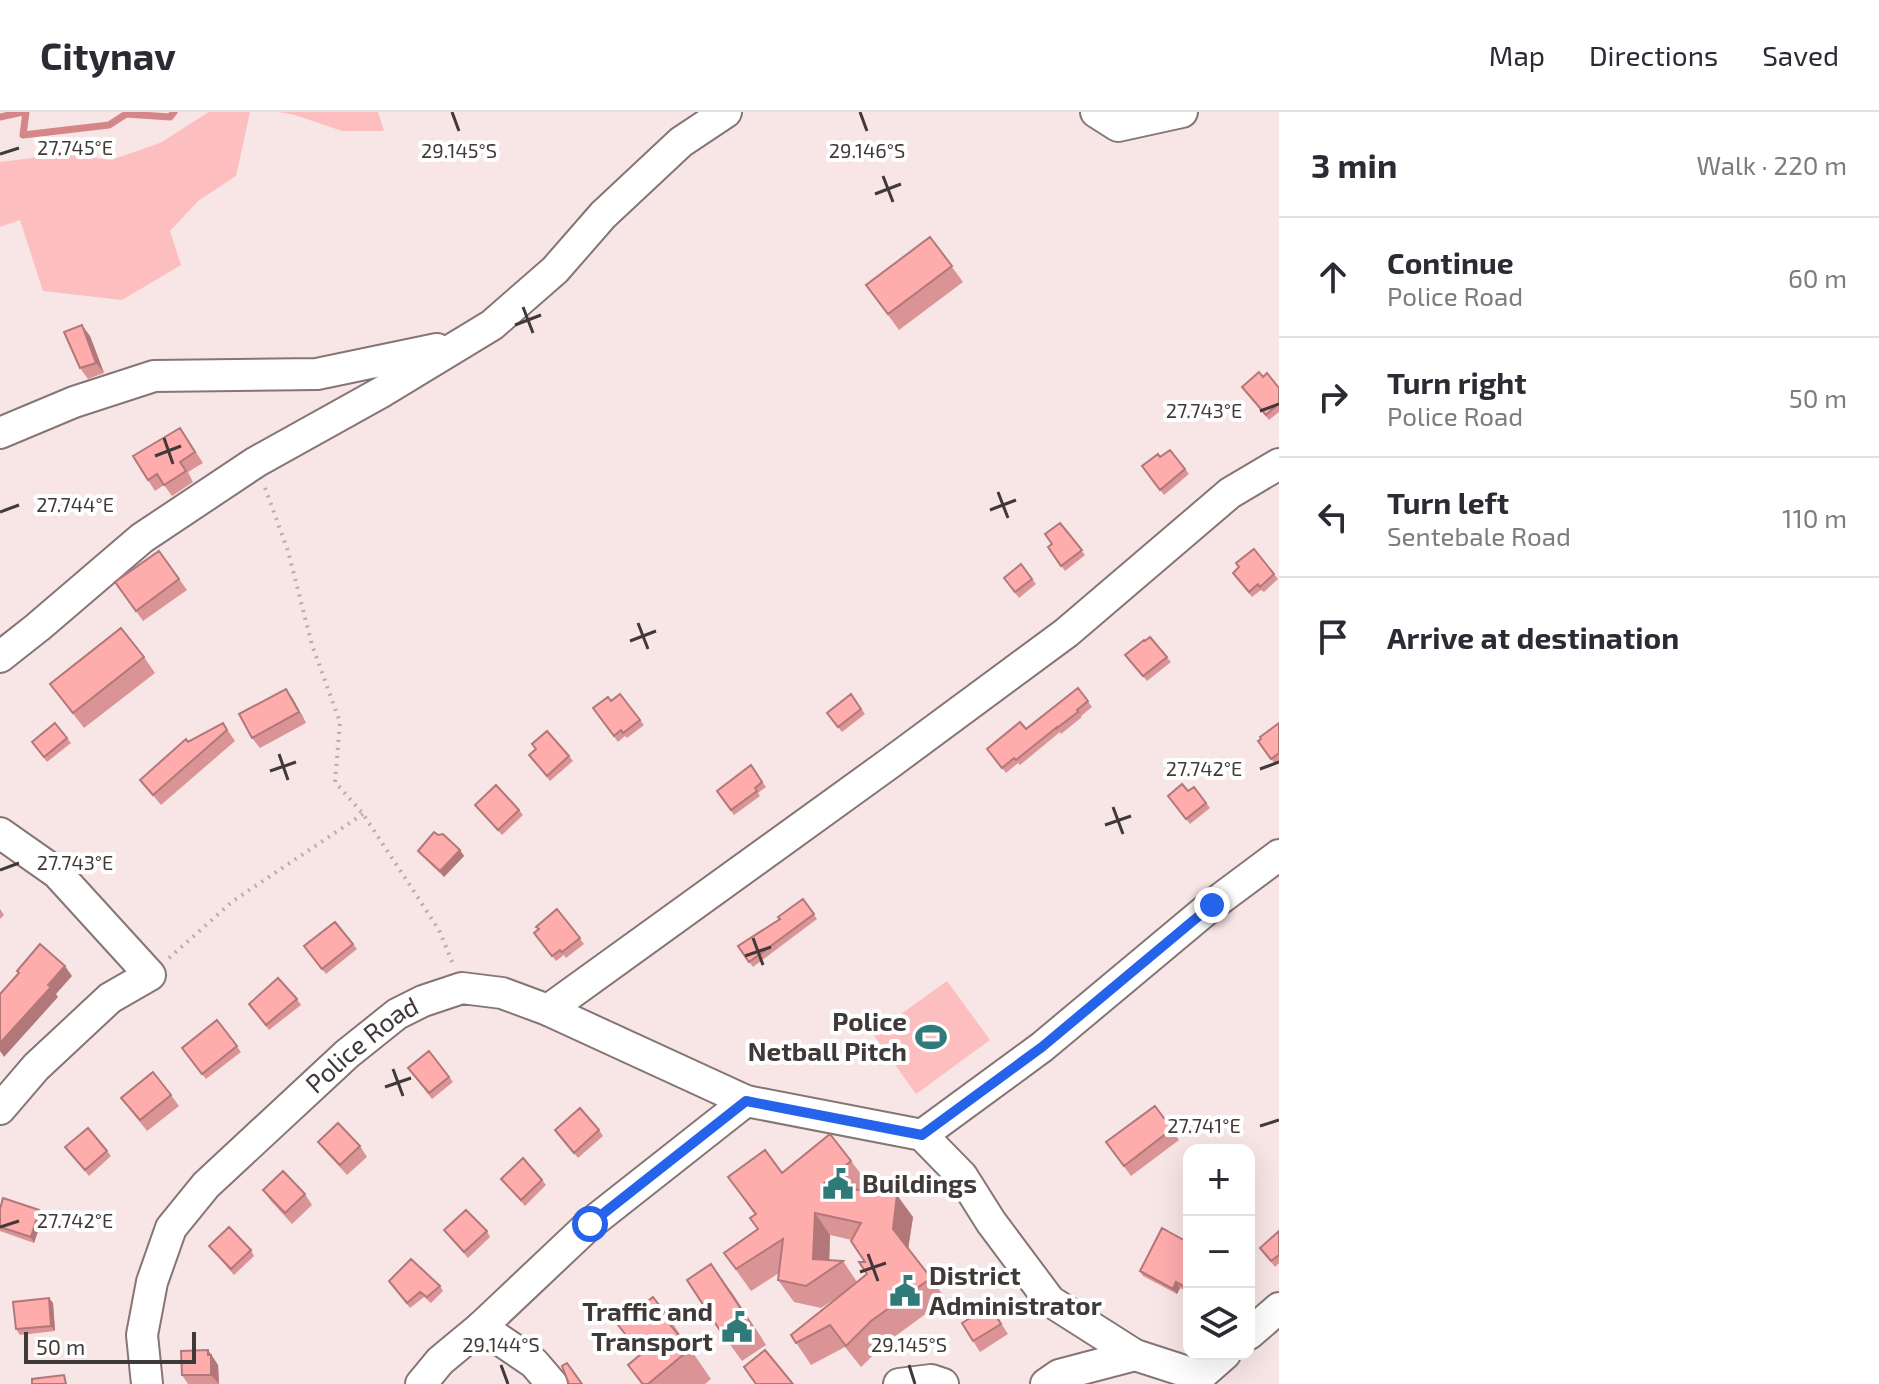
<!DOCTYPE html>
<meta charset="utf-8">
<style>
:root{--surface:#fff;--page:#f7f7f7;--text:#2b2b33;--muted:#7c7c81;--line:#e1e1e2}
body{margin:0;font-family:"Exo 2",sans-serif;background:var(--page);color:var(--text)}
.controls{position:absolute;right:24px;bottom:24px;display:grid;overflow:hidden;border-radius:16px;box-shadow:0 8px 32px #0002}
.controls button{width:72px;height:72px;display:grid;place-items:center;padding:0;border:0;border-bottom:2px solid var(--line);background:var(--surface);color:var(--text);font:40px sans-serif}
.scale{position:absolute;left:24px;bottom:20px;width:172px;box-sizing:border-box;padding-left:8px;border:4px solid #403939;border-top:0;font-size:22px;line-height:28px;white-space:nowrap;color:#403939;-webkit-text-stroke:6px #fff;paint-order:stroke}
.stop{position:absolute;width:24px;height:24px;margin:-18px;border:6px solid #2563eb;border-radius:50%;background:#fff}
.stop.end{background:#2563eb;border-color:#fff;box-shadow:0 2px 8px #0008}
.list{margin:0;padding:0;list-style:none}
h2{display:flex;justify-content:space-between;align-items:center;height:104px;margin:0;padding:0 32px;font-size:34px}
h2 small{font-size:26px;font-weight:400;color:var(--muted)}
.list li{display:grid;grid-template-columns:52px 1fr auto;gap:24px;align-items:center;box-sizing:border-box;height:120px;padding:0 32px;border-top:2px solid var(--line)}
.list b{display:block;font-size:30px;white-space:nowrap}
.list p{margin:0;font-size:26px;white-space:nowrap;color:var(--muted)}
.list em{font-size:26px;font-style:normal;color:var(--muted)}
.icon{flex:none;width:44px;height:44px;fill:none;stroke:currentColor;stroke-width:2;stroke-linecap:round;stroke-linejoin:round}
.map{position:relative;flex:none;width:1279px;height:1272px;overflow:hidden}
header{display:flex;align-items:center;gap:48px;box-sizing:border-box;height:112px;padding:0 40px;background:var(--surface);border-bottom:2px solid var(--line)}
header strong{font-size:38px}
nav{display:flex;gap:44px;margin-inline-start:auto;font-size:28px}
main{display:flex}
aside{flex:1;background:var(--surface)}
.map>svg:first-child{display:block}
</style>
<header>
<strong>Citynav</strong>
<nav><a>Map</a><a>Directions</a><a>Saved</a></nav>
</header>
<main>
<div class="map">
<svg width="1279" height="1272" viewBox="0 0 1279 1272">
<rect width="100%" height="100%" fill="#f8e5e5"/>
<!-- green -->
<path fill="#fdbebf" d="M209 0H250L236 64 198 89 170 119 181 153 122 188 43 179 20 108 0 115V50L64 42 111 48 160 31Z
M279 0H378L384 19H342L295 3Z
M947 869 990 928 916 982 873 922Z"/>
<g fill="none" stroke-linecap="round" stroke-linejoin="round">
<!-- stream -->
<path stroke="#d58688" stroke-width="7" d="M26 0 23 23 109 13 126 2 170 5 174 0
M0 5 23 0"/>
<defs>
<g id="minor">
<path d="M1096 0 1118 14 1182 0"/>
<path d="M0 321 74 290 154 264 317 262 437 237"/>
<path d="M0 545 38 515 142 426 256 350 380 281 492 213 555 158 603 103 681 30 726 0"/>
<path d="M0 721 57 761 150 863 110 886 36 955 0 997"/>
<path d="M548 898 890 651 1066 521 1230 381 1279 352"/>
<path d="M922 1023 1042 935 1212 793 1279 743"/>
<path d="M481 1215 534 1251 552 1272"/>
<path d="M1249 1222 1279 1196"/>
<path id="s1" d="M147 1272 142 1223 152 1170 171 1116 206 1073 347 942 397 902 423 889 462 876 502 881 548 898 746 989 922 1023 962 1064 991 1110 1050 1189 1135 1243"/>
<path d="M421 1272 440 1249 481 1215 590 1112 746 989"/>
<path d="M899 1272 931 1268 943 1272"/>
<path d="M1046 1272 1059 1263 1135 1243 1200 1264"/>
<path d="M1195 1272 1200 1264 1225 1242"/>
</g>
</defs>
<!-- minor casing -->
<use href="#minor" stroke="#867575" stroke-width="34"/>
<!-- path -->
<path stroke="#baabab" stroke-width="4" stroke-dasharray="2 6" stroke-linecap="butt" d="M265 376 288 439 312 533 340 610 335 670 363 702 400 758 439 818 453 852
M169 846 233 789 363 702"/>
<!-- minor -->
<use href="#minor" stroke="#fff" stroke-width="30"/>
</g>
<!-- wall -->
<path fill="#db9495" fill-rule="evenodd" d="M930 125 963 170 899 218 866 173Z
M90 224 104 261 88 267 80 256Z
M1263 265 1279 276V300L1269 308 1242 275Z
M187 326 203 351 188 360 193 370 172 384 164 373 155 379 148 368Z
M1170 338 1189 362 1164 383 1142 354 1160 345Z
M1060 411 1085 443 1065 459 1048 435 1052 432Z
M159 439 187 478 143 509 115 470Z
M1021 452 1036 472 1019 486 1004 466Z
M1233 461 1274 462 1278 467 1264 480 1261 478 1252 485Z
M1150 525 1171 550 1147 569 1129 548Z
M144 545 155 561 84 616 50 572Z
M1078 576 1092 595 1081 604 1082 605 1061 622 1060 620 1020 653 1018 651 1006 661 987 637 1026 617Z
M620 582 644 613 627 626 625 624 618 630 593 596 611 589Z
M851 582 865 602 842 620 827 601Z
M293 587 306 611 260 636 252 626Z
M55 611 71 631 47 650 32 630Z
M223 611 235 629 161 693 140 668 188 630Z
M1279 611V649L1275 652 1258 629Z
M532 632 569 644 573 649 550 669 529 643 536 637Z
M751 653 766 675 758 681 760 684 734 703 717 679Z
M1194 675 1210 696 1190 712 1168 684 1188 679Z
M475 693 519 698 523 703 502 723Z
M460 738 464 744 444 765 422 744 418 739Z
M803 787 817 807 753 855 738 834 780 807Z
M0 797 4 803 0 807Z
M557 797 584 832 566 846 564 843 556 849 534 821Z
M335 810 357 837 326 862 304 834Z
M297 887 301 893 269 918 249 892Z
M217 908 241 940 206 967 182 936Z
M429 939 453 970 432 987 408 956Z
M171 983 179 994 147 1019 121 986Z
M1155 994 1179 1028 1131 1064 1106 1030Z
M555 1018H599L603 1024 578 1046Z
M318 1030 360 1034 367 1045 347 1063 326 1040Z
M65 1035 107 1039 111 1044 89 1064Z
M851 1049 867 1070 858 1078 913 1105 908 1136 946 1187 886 1231 861 1255 845 1235 811 1253 791 1223 845 1180 821 1196 794 1190 778 1168 779 1161 751 1179 724 1141 758 1117 755 1103 728 1065 782 1061ZM830 1123 852 1128 865 1150 867 1162 857 1170 843 1149 829 1148Z
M501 1067 542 1068 546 1073 525 1094Z
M263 1078 305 1082 312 1093 292 1112 271 1089Z
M0 1097 43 1104 34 1131 0 1119Z
M444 1118 487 1119 490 1125 468 1146Z
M1279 1119V1151L1275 1155 1260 1136Z
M1189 1131V1180L1180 1176 1177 1182 1143 1164 1140 1159Z
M209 1134 251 1138 254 1144 234 1163Z
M389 1169 440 1174 443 1179 431 1191 424 1185 410 1196Z
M732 1181 766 1233 742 1249 721 1220Z
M49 1186 53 1191 55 1219 20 1223 16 1217Z
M990 1194 1008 1222 980 1240 973 1229Z
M666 1202 711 1267 705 1272H641L628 1253 639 1244 618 1213Z
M208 1238 218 1253 219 1272H188L182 1263Z"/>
<!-- shaded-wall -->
<path fill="#b27879" d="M82 213 90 224 104 261 96 251Z
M286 577 293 587 306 611 299 600Z
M460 738 464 744 444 765 440 759Z
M65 854 72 864 56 882 58 885 4 945 0 939V931Z
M897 1083 913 1105 908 1138 893 1117Z
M39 1098 43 1104 34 1131 31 1125Z
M815 1101 830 1123 829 1159 813 1147Z
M711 1152 732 1181 766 1233 745 1203Z
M1176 1170 1180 1176 1177 1182 1173 1177Z
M49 1186 53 1191 55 1219 51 1214Z
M208 1238 218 1253 219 1272 211 1263Z"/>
<!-- building -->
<path fill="#ffacad" stroke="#b27879" stroke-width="2" d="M930 125 952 154 888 202 866 173Z
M82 213 96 251 80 256 64 220Z
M1259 260 1263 265 1267 261 1279 276V291L1266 303 1242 275Z
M180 316 195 340 180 350 186 359 164 373 157 362 148 368 133 344Z
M1170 338 1185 357 1160 378 1142 354 1158 342 1160 345Z
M1060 411 1082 438 1061 454 1048 435 1052 432 1045 422Z
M1254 437 1274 462 1260 475 1258 472 1249 480 1233 461 1239 455 1236 451Z
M159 439 179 467 136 499 115 470Z
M1021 452 1032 467 1015 480 1004 466Z
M121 516 144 545 73 601 50 572Z
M1150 525 1167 545 1143 564 1125 543 1144 528 1145 529Z
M1078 576 1088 589 1077 598 1078 600 1057 616V615L1016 648 1014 646 1002 656 987 637 1020 610 1026 617Z
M286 577 299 600 252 626 239 602Z
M620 582 640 608 623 621 621 618 614 624 593 596 608 585 611 589Z
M851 582 861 597 838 615 827 601Z
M55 611 67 626 44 645 32 630Z
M223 611 227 618 153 683 140 668 186 627 188 630Z
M1279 611V641L1271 647 1258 629 1261 627 1260 625Z
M547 619 569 644 547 664 529 643 536 637 532 632Z
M751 653 762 670 755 676 757 679 731 698 717 679Z
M1182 672 1188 679 1194 675 1206 691 1186 707 1168 684Z
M496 673 519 698 498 718 475 693Z
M434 720 438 723 443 722 460 738 440 759 418 739Z
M803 787 814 802 749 850 738 834 780 807 778 805Z
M557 797 580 826 562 840 560 838 552 844 534 821 539 817 536 815Z
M335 810 353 832 322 857 304 834Z
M40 832 65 854 48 873 51 875 0 931V882L19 861 17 859Z
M278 866 297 887 266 913 249 892Z
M217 908 237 934 202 962 182 936Z
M429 939 449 965 429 981 408 956Z
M153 960 171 983 140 1008 121 986Z
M1155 994 1172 1017 1124 1054 1106 1030Z
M580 996 599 1018 574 1041 555 1018Z
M338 1011 360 1034 340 1053 318 1030Z
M88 1016 107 1039 85 1058 65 1035Z
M830 1022 851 1049 822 1073 897 1083 893 1117 931 1166 871 1209 846 1234 830 1213 796 1231 791 1223 867 1162 859 1150H865L851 1129 861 1111 815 1101 813 1147 843 1149 806 1174 778 1168 783 1127 736 1157 724 1141 758 1117 750 1106 756 1102 728 1065 765 1038 782 1061Z
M523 1046 542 1068 521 1088 501 1067Z
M283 1059 305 1082 285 1101 263 1078Z
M3 1086 39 1098 31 1125 0 1115V1097Z
M466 1098 487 1119 464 1140 444 1118Z
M229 1115 251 1138 231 1157 209 1134Z
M1162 1116 1189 1131V1177L1176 1170 1173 1177 1140 1159Z
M1279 1119V1143L1271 1149 1260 1136Z
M411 1147 440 1174 427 1185 420 1180 407 1191 389 1169Z
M711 1152 745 1203 721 1220 687 1168Z
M653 1185 666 1202 663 1204 690 1237 648 1272H643L628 1253 641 1242 618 1213Z
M49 1186 51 1214 16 1217 13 1190Z
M990 1194 1001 1212 973 1229 962 1211Z
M208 1238V1243H211V1263H182L181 1239Z
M765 1238 793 1272H756L744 1255Z
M567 1251 582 1272H569L562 1254Z
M64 1263 66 1272H32V1267Z"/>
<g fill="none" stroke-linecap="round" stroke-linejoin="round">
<!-- route -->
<path stroke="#2563eb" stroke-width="10" d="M590 1112 746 989 922 1023 1042 935 1212 793"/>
</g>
<!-- ticks -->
<path fill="none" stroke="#403939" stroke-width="3" d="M452 0 459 19M860 0 867 19M0 42 19 36M883 64 893 90M875 82 901 72M523 195 533 221M515 213 541 203M1260 299 1279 292M164 326 173 352M155 344 181 334M998 380 1008 406M990 398 1016 388M0 400 19 393M638 511 648 537M630 529 656 519M279 642 288 668M1260 657 1279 650M270 659 296 650M1113 695 1123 722M1105 713 1131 704M0 758 19 751M753 826 763 853M745 844 771 835M393 957 403 984M385 975 411 966M1260 1014 1279 1008M0 1115 19 1109M868 1142 878 1169M860 1160 886 1151M501 1253 508 1272M909 1253 915 1272"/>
<!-- icons -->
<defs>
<symbol id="stadium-bare" viewBox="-9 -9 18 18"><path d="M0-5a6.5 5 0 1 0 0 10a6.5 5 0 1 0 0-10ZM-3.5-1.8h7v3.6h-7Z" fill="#307a7a" stroke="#fff" stroke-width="2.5" paint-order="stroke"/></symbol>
<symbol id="civic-bare" viewBox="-9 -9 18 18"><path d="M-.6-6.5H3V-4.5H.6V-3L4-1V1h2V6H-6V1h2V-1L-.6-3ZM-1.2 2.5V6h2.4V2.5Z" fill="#307a7a" stroke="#fff" stroke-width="2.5" paint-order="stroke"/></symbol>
</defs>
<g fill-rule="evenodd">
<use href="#stadium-bare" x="909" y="903" width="44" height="44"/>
<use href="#civic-bare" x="816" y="1050" width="44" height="44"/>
<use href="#civic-bare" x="883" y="1157" width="44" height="44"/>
<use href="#civic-bare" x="715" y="1193" width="44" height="44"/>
</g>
<g text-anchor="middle" stroke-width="8" stroke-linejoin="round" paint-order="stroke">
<!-- poi labels -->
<g font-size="26" font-weight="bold" fill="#403939" stroke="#fff" text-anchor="end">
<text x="907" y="919">Police<tspan x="907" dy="30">Netball Pitch</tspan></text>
<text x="862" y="1081" text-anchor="start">Buildings</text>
<text x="929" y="1173" text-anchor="start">District<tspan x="929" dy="30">Administrator</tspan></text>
<text x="713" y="1209">Traffic and<tspan x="713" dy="30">Transport</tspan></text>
</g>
<!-- street labels -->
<g font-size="26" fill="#403939" stroke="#fff">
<text dy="9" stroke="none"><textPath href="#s1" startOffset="426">Police Road</textPath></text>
</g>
</g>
<g font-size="20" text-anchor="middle" fill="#403939" stroke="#fff" stroke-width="8" stroke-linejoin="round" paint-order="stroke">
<text x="75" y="43">27.745°E</text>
<text x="459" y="46">29.145°S</text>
<text x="867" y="46">29.146°S</text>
<text x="1204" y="306">27.743°E</text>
<text x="75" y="400">27.744°E</text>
<text x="1204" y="664">27.742°E</text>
<text x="75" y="758">27.743°E</text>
<text x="1204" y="1021">27.741°E</text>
<text x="75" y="1116">27.742°E</text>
<text x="501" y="1240">29.144°S</text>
<text x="909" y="1240">29.145°S</text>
</g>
</svg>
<div class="controls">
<button>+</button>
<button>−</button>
<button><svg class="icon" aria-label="layers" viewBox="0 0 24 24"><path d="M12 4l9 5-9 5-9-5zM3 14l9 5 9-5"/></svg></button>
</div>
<div class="scale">50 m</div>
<div class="stop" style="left:590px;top:1112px"></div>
<div class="stop end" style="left:1212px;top:793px"></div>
</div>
<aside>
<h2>3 min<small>Walk · 220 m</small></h2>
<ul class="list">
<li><svg class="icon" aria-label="ahead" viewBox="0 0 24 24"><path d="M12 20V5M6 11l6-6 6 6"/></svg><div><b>Continue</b><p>Police Road</p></div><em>60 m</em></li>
<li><svg class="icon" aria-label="right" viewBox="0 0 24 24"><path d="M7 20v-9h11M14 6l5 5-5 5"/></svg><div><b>Turn right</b><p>Police Road</p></div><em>50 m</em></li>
<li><svg class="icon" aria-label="left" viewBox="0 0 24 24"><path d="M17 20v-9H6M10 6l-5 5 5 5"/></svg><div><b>Turn left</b><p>Sentebale Road</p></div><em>110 m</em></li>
<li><svg class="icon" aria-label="arrive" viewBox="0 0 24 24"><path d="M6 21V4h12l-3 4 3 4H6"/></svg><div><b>Arrive at destination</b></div></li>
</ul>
</aside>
</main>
